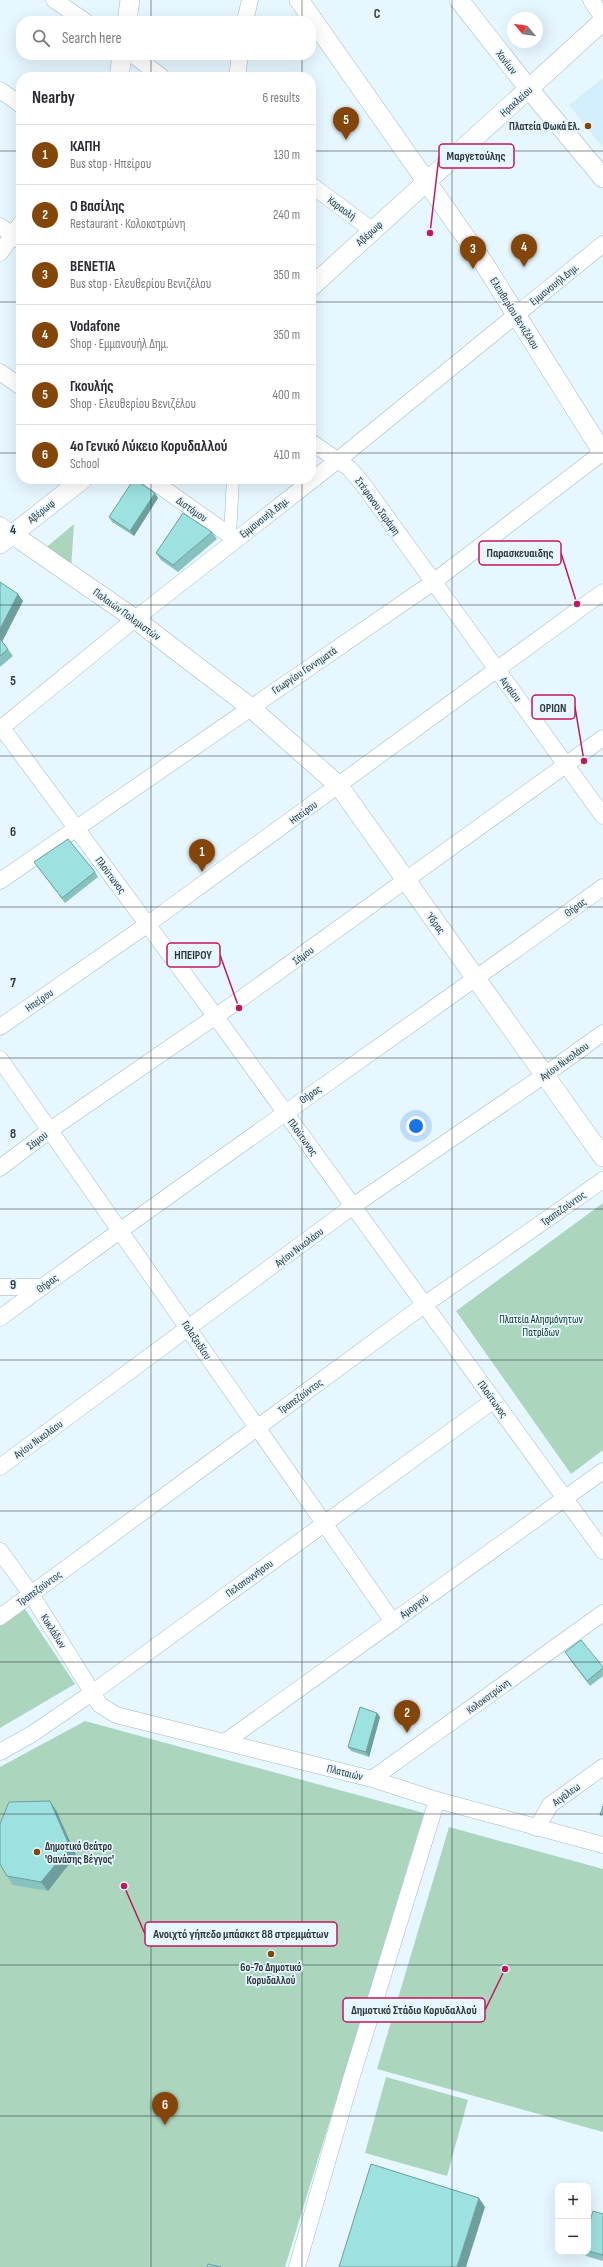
<!DOCTYPE html>
<meta charset="utf-8">
<style>
:root{--surface:#fff;--page:#f7f7f7;--text:#2b2b33;--muted:#7c7c81;--line:#e1e1e2;--accent:#844509}
body{margin:0;font-family:"Sofia Sans Condensed",sans-serif;background:var(--page);color:var(--text)}
.controls{position:absolute;right:12px;bottom:12px;display:grid;overflow:hidden;border-radius:8px;box-shadow:0 4px 16px #0002}
.controls button{width:36px;height:36px;display:grid;place-items:center;padding:0;border:0;border-bottom:1px solid var(--line);background:var(--surface);color:var(--text);font:20px sans-serif}
.compass{position:absolute;left:507px;top:12px;width:36px;height:36px;border-radius:50%;background:var(--surface);box-shadow:0 4px 16px #0002;rotate:299deg}
.you{position:absolute;left:416px;top:1126px;width:14px;height:14px;margin:-10px;border:3px solid #fff;border-radius:50%;background:#1a73e8;box-shadow:0 0 0 6px #1a73e833}
.badge{display:grid;place-items:center;width:26px;height:26px;border-radius:50%;background:var(--accent);color:#fff;font-size:13px;font-weight:700}
.pin{position:absolute;translate:-50% -33px;filter:drop-shadow(0 1px 2px #0008)}
.pin::after{content:'';position:absolute;top:21px;width:14px;height:12px;background:inherit;clip-path:polygon(0 0,100% 0,50% 100%)}
.list{margin:0;padding:0;list-style:none}
h2{display:flex;justify-content:space-between;align-items:center;height:52px;margin:0;padding:0 16px;font-size:17px}
h2 small{font-size:13px;font-weight:400;color:var(--muted)}
.list li{display:grid;grid-template-columns:26px 1fr auto;gap:12px;align-items:center;box-sizing:border-box;height:60px;padding:0 16px;border-top:1px solid var(--line)}
.list b{display:block;font-size:15px;white-space:nowrap}
.list p{margin:0;font-size:13px;white-space:nowrap;color:var(--muted)}
.list em{font-size:13px;font-style:normal;color:var(--muted)}
.icon{flex:none;width:22px;height:22px;fill:none;stroke:currentColor;stroke-width:2;stroke-linecap:round;stroke-linejoin:round}
.map{position:relative;flex:none;width:603px;height:2267px;overflow:hidden}
.search{position:absolute;background:var(--surface);box-shadow:0 4px 16px #0002;left:16px;top:16px;width:300px;height:44px;display:flex;align-items:center;gap:10px;box-sizing:border-box;padding:0 14px;border-radius:16px;color:var(--muted);font-size:15px}
.panel{position:absolute;background:var(--surface);box-shadow:0 4px 16px #0002;left:16px;top:72px;width:300px;height:412px;border-radius:16px}
.map>svg:first-child{display:block}
</style>
<div class="map">
<svg width="603" height="2267" viewBox="0 0 603 2267">
<rect width="100%" height="100%" fill="#e7f7ff"/>
<!-- built -->
<path fill="#d3eefc" d="M603 78V148L569 105Z"/>
<!-- green -->
<path fill="#acd5be" d="M74 524 71 569 43 550Z
M603 1203V1450L571 1474 456 1311Z
M25 1609 75 1684 0 1728V1626Z
M85 1721 424 1813 285 2267H0V1767Z
M449 1827 603 1869V2132L377 2069Z
M386 2077 468 2100 447 2176 365 2153Z"/>
<g fill="none" stroke-linecap="round" stroke-linejoin="round">
<defs>
<path id="pedestrian" d="M230 535 233 479"/>
<path id="minor" d="M54 0 85 21
M591 0 603 18
M245 21 250 0
M133 55 162 77
M237 77 240 55
M0 90 21 105
M311 185 372 230
M0 226 21 241
M0 253 21 223
M0 372 21 387
M311 442 349 468 362 483 603 816
M150 479 235 539
M0 525 12 534
M2 728 216 1017 603 1551
M0 729 135 619 338 460 603 244
M0 881 432 583 603 452
M0 1027 148 924 603 592
M0 1059 393 1622
M0 1168 50 1130 235 1003 603 738
M0 1287H42
M0 1318C199 1171 403 1032 603 887
M0 1467 353 1206 546 1074 603 1033
M0 1551 31 1594 100 1705 116 1715 372 1779 437 1800 603 1845
M0 1617 424 1305 603 1180
M225 1742 603 1471
M0 1752 32 1734 92 1693 494 1400
M372 1779 603 1613
M537 1828 550 1805 603 1767
M297 2267 351 2079 437 1800"/>
<path id="tertiary" d="M299 0 483 262 603 453
M459 0 529 89 603 178
M127 21 130 0
M119 77 122 55
M311 287 603 21
M12 534 135 619 250 707 339 786 603 1157
M0 544 83 479"/>
</defs>
<!-- pedestrian casing -->
<use href="#pedestrian" stroke="#a1bac7" stroke-width="13"/>
<!-- minor casing -->
<use href="#minor" stroke="#a1bac7" stroke-width="17"/>
<!-- tertiary casing -->
<use href="#tertiary" stroke="#a1bac7" stroke-width="20"/>
<!-- pedestrian -->
<use href="#pedestrian" stroke="#fff" stroke-width="12"/>
<!-- minor -->
<use href="#minor" stroke="#fff" stroke-width="16"/>
<!-- tertiary -->
<use href="#tertiary" stroke="#fff" stroke-width="19"/>
</g>
<!-- wall -->
<path fill="#87c2c1" d="M158 498 134 536 112 522 109 517Z
M212 532 217 539 178 572 161 560 156 553Z
M0 582 23 601 2 641 13 656 0 667Z
M34 862 95 872 98 877 65 903Z
M568 1657 603 1667V1676L590 1686Z
M377 1713 380 1717 369 1757 351 1751 348 1747Z
M56 1810 76 1855 48 1891 13 1885 7 1876Z
M603 2214V2261L586 2256 583 2252H588V2228Z"/>
<!-- shaded-wall -->
<path fill="#6e9e9d" d="M155 493 158 498 134 536 130 531Z
M18 594 23 601 2 642 0 640V629Z
M377 1713 380 1717 369 1757 366 1752Z
M50 1801 56 1810 76 1855 48 1891 41 1882Z
M479 2198 485 2207 466 2267H457Z"/>
<!-- building -->
<path fill="#9de1e0" stroke="#6e9e9d" d="M134 479 155 493 130 531 109 517Z
M183 513 212 532 173 565 156 553Z
M0 582 18 594 0 629Z
M0 639 8 649 0 656Z
M68 839 95 872 62 898 34 862Z
M581 1640 603 1667V1668L587 1681 565 1652Z
M360 1707 377 1713 366 1752 348 1747Z
M50 1801 70 1847 41 1882 7 1876 0 1864V1824L9 1802Z
M603 1806V1815H600Z
M371 2164 479 2198 457 2267H339Z
M593 2211 603 2214V2255L588 2251V2228Z
M208 2264 221 2267H207Z"/>
<!-- grid -->
<path fill="none" stroke="#2e383d" stroke-width="1" stroke-opacity="0.55" d="M151 0V21M302 0V21M452 0V2267M151 55V77M302 55V77M0 151H21M311 151H603M0 302H21M311 302H603M0 453H21M311 453H603M151 479V2267M302 479V2267M0 605H603M0 756H603M0 907H603M0 1058H603M0 1209H603M0 1360H603M0 1511H603M0 1662H603M0 1814H603M0 1965H603M0 2116H603"/>
<!-- markers -->
<g fill="#844509" stroke="#e7f7ff" stroke-width="1.5">
<circle cx="588" cy="126" r="4"/>
<circle cx="37" cy="1852" r="4"/>
<circle cx="271" cy="1954" r="4"/>
</g>
<g text-anchor="middle" stroke-width="3.5" stroke-linejoin="round" paint-order="stroke">
<!-- street labels -->
<g font-size="11" fill="#2e383d" stroke="#e7f7ff">
<text transform="translate(507 62) rotate(52)" y="4">Χανίων</text>
<text transform="translate(516 101) rotate(-42)" y="4">Ηρακλείου</text>
<text transform="translate(342 208) rotate(36)" y="4">Καραολή</text>
<text transform="translate(369 233) rotate(-42)" y="4">Αβέρωφ</text>
<text transform="translate(554 284) rotate(-39)" y="4">Εμμανουήλ Δημ.</text>
<text transform="translate(515 313) rotate(58)" y="4">Ελευθερίου Βενιζέλου</text>
<text transform="translate(378 506) rotate(54)" y="4">Στέφανου Σαράφη</text>
<text transform="translate(192 509) rotate(35)" y="4">Διστόμου</text>
<text transform="translate(41 511) rotate(-38)" y="4">Αβέρωφ</text>
<text transform="translate(264 517) rotate(-38)" y="4">Εμμανουήλ Δημ.</text>
<text transform="translate(127 614) rotate(36)" y="4">Παλαιών Πολεμιστών</text>
<text transform="translate(304 670) rotate(-34)" y="4">Γεωργίου Γεννηματά</text>
<text transform="translate(511 689) rotate(53)" y="4">Αιγαίου</text>
<text transform="translate(303 812) rotate(-36)" y="4">Ηπείρου</text>
<text transform="translate(111 875) rotate(53)" y="4">Πλούτωνος</text>
<text transform="translate(575 907) rotate(-36)" y="4">Θήρας</text>
<text transform="translate(436 923) rotate(54)" y="4">Ύδρας</text>
<text transform="translate(303 955) rotate(-36)" y="4">Σάμου</text>
<text transform="translate(39 1000) rotate(-35)" y="4">Ηπείρου</text>
<text transform="translate(564 1061) rotate(-36)" y="4">Αγίου Νικολάου</text>
<text transform="translate(310 1094) rotate(-35)" y="4">Θήρας</text>
<text transform="translate(303 1137) rotate(54)" y="4">Πλούτωνος</text>
<text transform="translate(37 1140) rotate(-37)" y="4">Σάμου</text>
<text transform="translate(563 1208) rotate(-35)" y="4">Τραπεζούντος</text>
<text transform="translate(299 1247) rotate(-37)" y="4">Αγίου Νικολάου</text>
<text transform="translate(47 1283) rotate(-36)" y="4">Θήρας</text>
<text transform="translate(197 1340) rotate(56)" y="4">Γαλαξειδίου</text>
<text transform="translate(300 1396) rotate(-36)" y="4">Τραπεζούντος</text>
<text transform="translate(493 1399) rotate(54)" y="4">Πλούτωνος</text>
<text transform="translate(38 1439) rotate(-36)" y="4">Αγίου Νικολάου</text>
<text transform="translate(249 1578) rotate(-36)" y="4">Πελοποννήσου</text>
<text transform="translate(39 1588) rotate(-36)" y="4">Τραπεζούντος</text>
<text transform="translate(414 1606) rotate(-36)" y="4">Αμοργού</text>
<text transform="translate(54 1631) rotate(58)" y="4">Κυκλάδων</text>
<text transform="translate(488 1696) rotate(-36)" y="4">Κολοκοτρώνη</text>
<text transform="translate(345 1772) rotate(14)" y="4">Πλαταιών</text>
<text transform="translate(566 1794) rotate(-36)" y="4">Αιγάλεω</text>
</g>
<!-- poi labels -->
<g font-size="11" font-weight="bold" fill="#2e383d" stroke="#e7f7ff" text-anchor="end">
<text x="580" y="130">Πλατεία Φωκά Ελ.</text>
<text x="45" y="1850" text-anchor="start">Δημοτικό Θεάτρο<tspan x="45" dy="13">'Θανάσης Βέγγος'</tspan></text>
<text x="271" y="1971" text-anchor="middle">6ο-7ο Δημοτικό<tspan x="271" dy="13">Κορυδαλλού</tspan></text>
</g>
<!-- park labels -->
<g font-size="11" fill="#083522" stroke="#e7f7ff">
<text x="541" y="1323">Πλατεία Αλησμόνητων<tspan x="541" dy="13">Πατρίδων</tspan></text>
</g>
</g>
<g font-size="13" text-anchor="middle" font-weight="bold" fill="#2e383d" stroke="#e7f7ff" stroke-width="3.5" stroke-linejoin="round" paint-order="stroke">
<text x="377" y="18">C</text>
<text x="13" y="534">4</text>
<text x="13" y="685">5</text>
<text x="13" y="836">6</text>
<text x="13" y="987">7</text>
<text x="13" y="1138">8</text>
<text x="13" y="1289">9</text>
</g>
<!-- callouts -->
<path fill="none" stroke="#c2185b" stroke-width="1.5" d="M430 233L439 156M577 604L561 553M584 761L575 707M239 1008L220 955M124 1886L145 1934M505 1969L485 2010"/>
<g fill="#c2185b" stroke="#e7f7ff" stroke-width="1.5">
<circle cx="430" cy="233" r="4"/>
<circle cx="577" cy="604" r="4"/>
<circle cx="584" cy="761" r="4"/>
<circle cx="239" cy="1008" r="4"/>
<circle cx="124" cy="1886" r="4"/>
<circle cx="505" cy="1969" r="4"/>
</g>
<g fill="#e7f7ff" stroke="#c2185b" stroke-width="1.5">
<rect x="439" y="144" width="75" height="24" rx="4"/>
<rect x="479" y="541" width="82" height="24" rx="4"/>
<rect x="532" y="695" width="43" height="24" rx="4"/>
<rect x="167" y="943" width="53" height="24" rx="4"/>
<rect x="145" y="1922" width="192" height="24" rx="4"/>
<rect x="343" y="1998" width="142" height="24" rx="4"/>
</g>
<g font-size="12" text-anchor="middle" font-weight="bold" fill="#2e383d">
<text x="476" y="160">Μαργετούλης</text>
<text x="520" y="557">Παρασκευαιδης</text>
<text x="553" y="712">ΟΡΙΩΝ</text>
<text x="193" y="959">ΗΠΕΙΡΟΥ</text>
<text x="241" y="1938">Ανοιχτό γήπεδο μπάσκετ 88 στρεμμάτων</text>
<text x="414" y="2014">Δημοτικό Στάδιο Κορυδαλλού</text>
</g>
</svg>
<div class="controls">
<button>+</button>
<button>−</button>
</div>
<svg class="compass" viewBox="-18 -18 36 36"><path d="M0-13l5 13h-10z" fill="#e53935"/><path d="M0 13l5-13h-10z" fill="#7c7c81"/></svg>
<div class="you"></div>
<div class="pin badge" style="left:202px;top:872px">1</div>
<div class="pin badge" style="left:407px;top:1733px">2</div>
<div class="pin badge" style="left:473px;top:269px">3</div>
<div class="pin badge" style="left:524px;top:267px">4</div>
<div class="pin badge" style="left:346px;top:140px">5</div>
<div class="pin badge" style="left:165px;top:2125px">6</div>
<div class="search"><svg class="icon" aria-label="search" viewBox="0 0 24 24"><circle cx="10" cy="10" r="6"/><path d="M15 15l6 6"/></svg>Search here</div>
<section class="panel">
<h2>Nearby<small>6 results</small></h2>
<ul class="list">
<li><span class="badge">1</span><div><b>ΚΑΠΗ</b><p>Bus stop · Ηπείρου</p></div><em>130 m</em></li>
<li><span class="badge">2</span><div><b>Ο Βασίλης</b><p>Restaurant · Κολοκοτρώνη</p></div><em>240 m</em></li>
<li><span class="badge">3</span><div><b>ΒΕΝΕΤΙΑ</b><p>Bus stop · Ελευθερίου Βενιζέλου</p></div><em>350 m</em></li>
<li><span class="badge">4</span><div><b>Vodafone</b><p>Shop · Εμμανουήλ Δημ.</p></div><em>350 m</em></li>
<li><span class="badge">5</span><div><b>Γκουλής</b><p>Shop · Ελευθερίου Βενιζέλου</p></div><em>400 m</em></li>
<li><span class="badge">6</span><div><b>4ο Γενικό Λύκειο Κορυδαλλού</b><p>School</p></div><em>410 m</em></li>
</ul>
</section>
</div>
